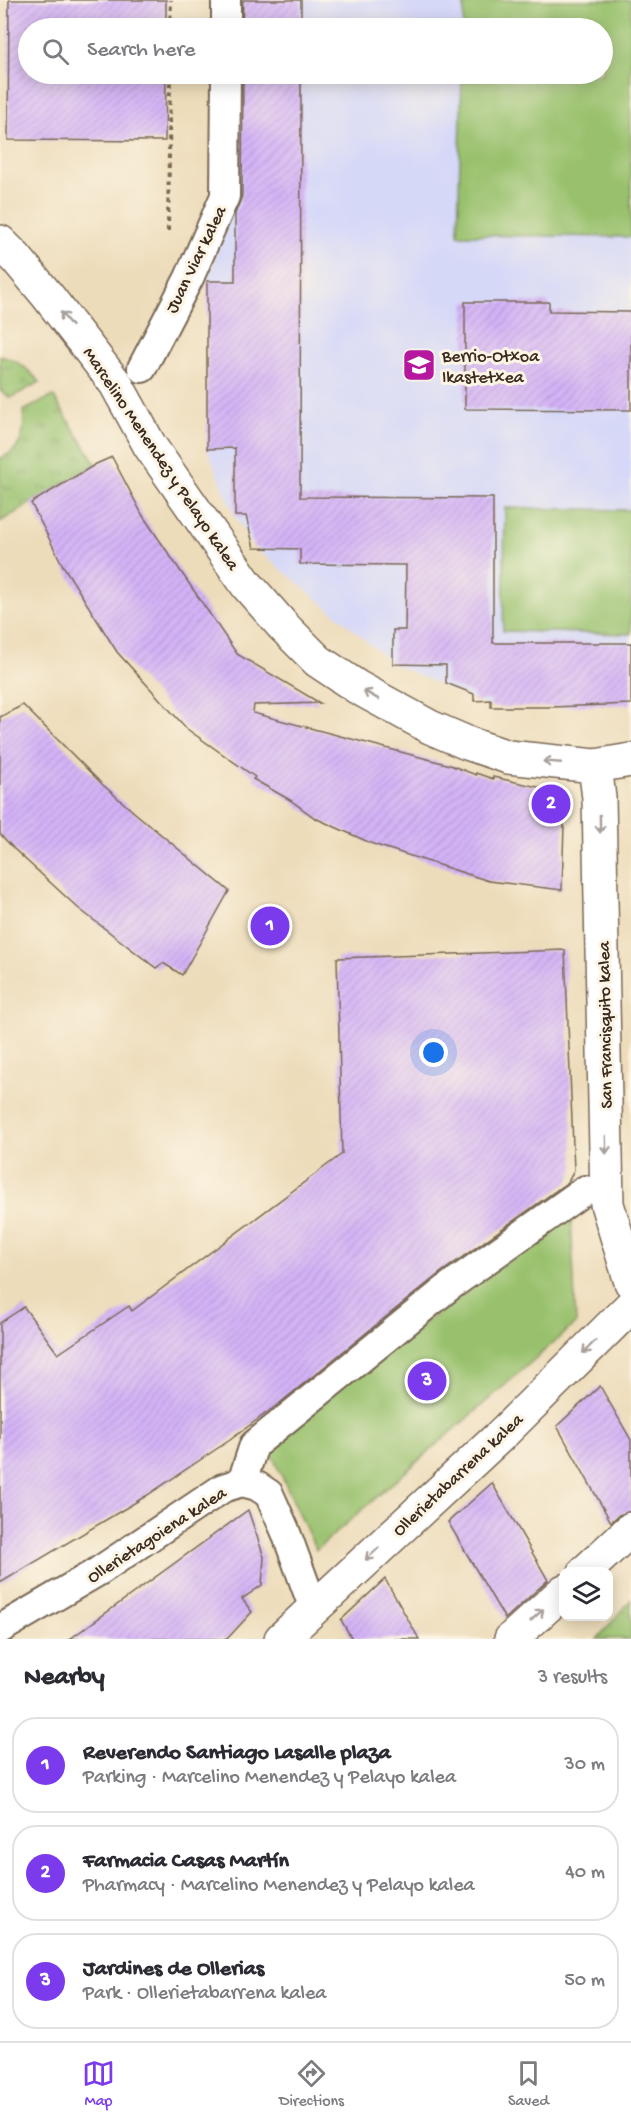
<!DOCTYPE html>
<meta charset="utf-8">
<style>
:root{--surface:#fff;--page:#f2f2f3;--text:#2b2b33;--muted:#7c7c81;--line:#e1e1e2;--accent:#7c3aed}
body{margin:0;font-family:"Gochi Hand",sans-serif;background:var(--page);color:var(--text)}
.controls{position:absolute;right:18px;bottom:18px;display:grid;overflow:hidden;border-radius:12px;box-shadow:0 3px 15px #0003}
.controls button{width:54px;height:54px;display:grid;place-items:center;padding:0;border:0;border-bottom:2px solid var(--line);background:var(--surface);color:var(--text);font:30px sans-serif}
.you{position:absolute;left:434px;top:1053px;width:21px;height:21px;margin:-15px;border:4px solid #fff;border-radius:50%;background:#1a73e8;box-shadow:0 0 0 9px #1a73e833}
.badge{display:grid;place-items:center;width:39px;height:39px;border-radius:50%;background:var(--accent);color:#fff;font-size:20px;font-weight:700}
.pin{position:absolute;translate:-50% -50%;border:3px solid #fff;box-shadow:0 2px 6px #0006}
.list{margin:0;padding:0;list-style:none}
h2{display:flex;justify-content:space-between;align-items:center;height:78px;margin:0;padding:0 24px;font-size:26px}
h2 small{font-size:20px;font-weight:400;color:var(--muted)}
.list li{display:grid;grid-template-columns:39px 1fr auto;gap:18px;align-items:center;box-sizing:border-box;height:96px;margin:0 12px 12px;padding:0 12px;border:2px solid var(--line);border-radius:24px}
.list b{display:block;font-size:22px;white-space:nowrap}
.list p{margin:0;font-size:20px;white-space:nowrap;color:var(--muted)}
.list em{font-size:20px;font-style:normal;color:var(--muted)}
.icon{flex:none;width:33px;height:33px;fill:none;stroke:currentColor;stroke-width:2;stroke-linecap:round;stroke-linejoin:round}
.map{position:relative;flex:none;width:631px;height:1639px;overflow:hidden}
.search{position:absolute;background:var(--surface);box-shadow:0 3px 15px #0003;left:18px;right:18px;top:18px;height:66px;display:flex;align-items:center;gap:15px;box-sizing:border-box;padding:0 21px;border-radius:33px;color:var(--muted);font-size:22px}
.sheet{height:402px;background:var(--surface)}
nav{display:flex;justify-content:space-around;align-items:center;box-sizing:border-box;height:84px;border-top:2px solid var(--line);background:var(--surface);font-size:16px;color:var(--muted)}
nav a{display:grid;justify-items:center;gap:3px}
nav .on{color:var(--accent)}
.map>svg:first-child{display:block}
</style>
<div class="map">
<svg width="631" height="1639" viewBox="0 0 631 1639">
<defs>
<pattern id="grass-tufts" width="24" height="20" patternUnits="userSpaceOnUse" patternTransform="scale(1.5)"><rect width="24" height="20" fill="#99c16d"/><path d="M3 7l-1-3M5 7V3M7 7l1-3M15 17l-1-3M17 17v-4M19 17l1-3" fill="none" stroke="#7e9d59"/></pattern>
<pattern id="park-crowns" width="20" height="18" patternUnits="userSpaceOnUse" patternTransform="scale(1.5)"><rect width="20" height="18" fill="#99c16d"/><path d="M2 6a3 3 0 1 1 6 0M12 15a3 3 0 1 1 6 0" fill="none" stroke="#7e9d59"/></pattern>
<pattern id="building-hatch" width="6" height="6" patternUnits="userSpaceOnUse" patternTransform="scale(1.5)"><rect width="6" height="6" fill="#d4b3f7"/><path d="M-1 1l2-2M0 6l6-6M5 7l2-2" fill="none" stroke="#b79ad3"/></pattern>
</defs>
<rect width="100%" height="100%" fill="#fcf5e5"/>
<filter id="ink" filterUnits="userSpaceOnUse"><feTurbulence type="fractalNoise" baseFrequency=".0167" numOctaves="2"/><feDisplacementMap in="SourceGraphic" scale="12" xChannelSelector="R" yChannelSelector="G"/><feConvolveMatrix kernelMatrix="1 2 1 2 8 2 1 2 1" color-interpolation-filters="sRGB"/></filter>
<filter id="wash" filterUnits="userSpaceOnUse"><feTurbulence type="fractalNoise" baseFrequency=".008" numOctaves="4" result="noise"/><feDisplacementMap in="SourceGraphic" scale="24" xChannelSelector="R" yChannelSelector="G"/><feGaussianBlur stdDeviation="1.35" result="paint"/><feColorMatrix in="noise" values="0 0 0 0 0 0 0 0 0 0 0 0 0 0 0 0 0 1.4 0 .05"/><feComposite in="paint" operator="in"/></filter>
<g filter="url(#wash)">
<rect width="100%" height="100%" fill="#eddcba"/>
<!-- built -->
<path fill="#d6d8f8" d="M233 0H631V704L552 707H491L393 664 340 618 253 546 235 516 207 449V281L235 192 234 74H602V28H233Z"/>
<!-- grass -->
<path fill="url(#grass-tufts)" stroke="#6a7646" stroke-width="1.5" d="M0 356C18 360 28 369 40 382L11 398 0 391Z
M53 396 96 464 0 522V458C22 451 26 432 23 411Z"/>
<!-- park -->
<path fill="url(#park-crowns)" stroke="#6a7646" stroke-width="1.5" d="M631 1600V1639H597Z"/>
<!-- garden -->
<path fill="#99c16d" stroke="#6a7646" stroke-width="1.5" d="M464 0H631V237L458 235 462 74H602V28H463Z
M505 508 631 510V634L503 631Z
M571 1215 576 1323 316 1550 265 1440Z"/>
<g id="blocks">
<!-- building -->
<path fill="url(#building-hatch)" d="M9 0H166V28H28V74H166L165 141 8 140Z
M243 0H301V28H242Z
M243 74H301L300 497 493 498V643H631V704L552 707H491V700L474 701V694L446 683V665L393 664V630H405L406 565 300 564V549L254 548 246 516H235V448L207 449V281H235V214L242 196Z
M465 302H549V311L631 312V410L465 409Z
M112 457 143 516 237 654 320 703 254 705 253 713 450 765 476 775V773L493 779V777L565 793 562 890 489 881 373 844 315 818 290 800 253 779 255 777 187 729 117 652 62 564 31 503 96 464Z
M23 705 103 785 135 813 229 891 182 975 163 963 156 968 78 908 14 849 0 834V717Z
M565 950 574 1170 568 1182 440 1273 281 1402 230 1440 146 1496 0 1583V1323L24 1307 58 1354 129 1306 132 1311 342 1154 337 958Z
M600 1386 631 1440V1511L619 1515 611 1522 557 1426Z
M492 1483 548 1580 505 1619 448 1522Z
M248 1510 264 1557 262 1585 242 1599 252 1612 227 1639H70Z
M385 1579 419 1639H352L341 1620Z"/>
</g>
</g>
<g filter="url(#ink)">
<use href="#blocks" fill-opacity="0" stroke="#796855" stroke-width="1.5"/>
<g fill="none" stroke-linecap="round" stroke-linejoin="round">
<defs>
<path id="pedestrian" d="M226 28V0
M142 368 189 278 225 196 226 74
M242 1482 254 1445 450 1286 585 1190
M0 1629 99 1571 223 1488 242 1482 257 1486 269 1494 285 1530 314 1609"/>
<path id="minor" d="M0 242 16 258 47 295 116 384 150 446 247 585 283 626 318 661 357 687 430 727 467 743 508 757 595 766 631 760
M595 766 599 798 607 1204 631 1282
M585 1572 631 1529
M281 1639 501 1435 631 1306
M511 1639 564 1591"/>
</defs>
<!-- pedestrian casing -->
<use href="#pedestrian" stroke="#796855" stroke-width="32"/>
<!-- minor casing -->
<use href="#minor" stroke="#796855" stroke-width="36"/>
<!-- path -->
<path stroke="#796855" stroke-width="4" stroke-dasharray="4.5 4.5" stroke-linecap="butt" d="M170 28 171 0
M168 231 170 74"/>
<!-- pedestrian -->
<use href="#pedestrian" stroke="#fff" stroke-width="28"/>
<!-- minor -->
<use href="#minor" stroke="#fff" stroke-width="33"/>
</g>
<!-- one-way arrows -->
<defs><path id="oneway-shaft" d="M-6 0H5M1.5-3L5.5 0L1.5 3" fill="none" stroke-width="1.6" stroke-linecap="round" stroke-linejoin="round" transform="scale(1.5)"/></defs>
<g stroke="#a79f9a">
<use href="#oneway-shaft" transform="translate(66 319) rotate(-128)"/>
<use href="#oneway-shaft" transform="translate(371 695) rotate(-151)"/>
<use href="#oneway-shaft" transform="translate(552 762) rotate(-175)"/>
<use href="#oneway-shaft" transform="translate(600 824) rotate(89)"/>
<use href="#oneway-shaft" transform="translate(606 1145) rotate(89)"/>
<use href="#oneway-shaft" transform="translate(589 1347) rotate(135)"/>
<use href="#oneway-shaft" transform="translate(372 1554) rotate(137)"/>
<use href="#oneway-shaft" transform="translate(537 1615) rotate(-43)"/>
</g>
</g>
<!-- icons -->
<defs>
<symbol id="school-square" viewBox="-11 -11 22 22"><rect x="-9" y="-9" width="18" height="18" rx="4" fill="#b5179e" stroke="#fcf5e5"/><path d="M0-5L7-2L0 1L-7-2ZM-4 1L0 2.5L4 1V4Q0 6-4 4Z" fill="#fff"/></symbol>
</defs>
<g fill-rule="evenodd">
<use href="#school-square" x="400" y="346" width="38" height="38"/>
</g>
<g text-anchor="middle" stroke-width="6" stroke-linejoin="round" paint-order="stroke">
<!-- street labels -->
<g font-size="18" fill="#3b2a1e" stroke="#fcf5e5">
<text transform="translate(195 259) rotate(-64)" y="6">Juan Viar kalea</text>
<text transform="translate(162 458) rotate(56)" y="6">Marcelino Menendez y Pelayo kalea</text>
<text transform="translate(604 1025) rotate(-91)" y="6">San Francisquito kalea</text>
<text transform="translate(457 1474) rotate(-43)" y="6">Ollerietabarrena kalea</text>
<text transform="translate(156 1534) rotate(-33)" y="6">Ollerietagoiena kalea</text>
</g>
<!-- poi labels -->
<g font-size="18" fill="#3b2a1e" stroke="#fcf5e5" text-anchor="start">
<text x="442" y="361">Berrio-Otxoa<tspan x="442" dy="21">Ikastetxea</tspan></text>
</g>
</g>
</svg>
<div class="controls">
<button><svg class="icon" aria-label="layers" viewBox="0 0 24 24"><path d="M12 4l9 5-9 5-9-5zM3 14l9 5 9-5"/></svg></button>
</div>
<div class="you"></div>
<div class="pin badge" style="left:270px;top:926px">1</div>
<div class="pin badge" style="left:551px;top:804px">2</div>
<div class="pin badge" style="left:427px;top:1381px">3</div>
<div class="search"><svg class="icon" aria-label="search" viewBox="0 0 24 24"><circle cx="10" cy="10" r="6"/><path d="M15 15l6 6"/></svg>Search here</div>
</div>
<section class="sheet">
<h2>Nearby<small>3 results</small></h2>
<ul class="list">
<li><span class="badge">1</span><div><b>Reverendo Santiago Lasalle plaza</b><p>Parking · Marcelino Menendez y Pelayo kalea</p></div><em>30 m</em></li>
<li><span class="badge">2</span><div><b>Farmacia Casas Martín</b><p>Pharmacy · Marcelino Menendez y Pelayo kalea</p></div><em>40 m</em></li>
<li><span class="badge">3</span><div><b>Jardines de Ollerias</b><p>Park · Ollerietabarrena kalea</p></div><em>50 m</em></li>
</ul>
</section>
<nav>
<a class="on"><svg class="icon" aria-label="map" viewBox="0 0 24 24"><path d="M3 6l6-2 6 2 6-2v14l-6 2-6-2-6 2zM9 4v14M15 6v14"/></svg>Map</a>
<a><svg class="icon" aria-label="directions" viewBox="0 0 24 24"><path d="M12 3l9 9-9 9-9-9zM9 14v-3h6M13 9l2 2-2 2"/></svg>Directions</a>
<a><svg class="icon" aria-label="saved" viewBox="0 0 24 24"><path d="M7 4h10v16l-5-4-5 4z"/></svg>Saved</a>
</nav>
